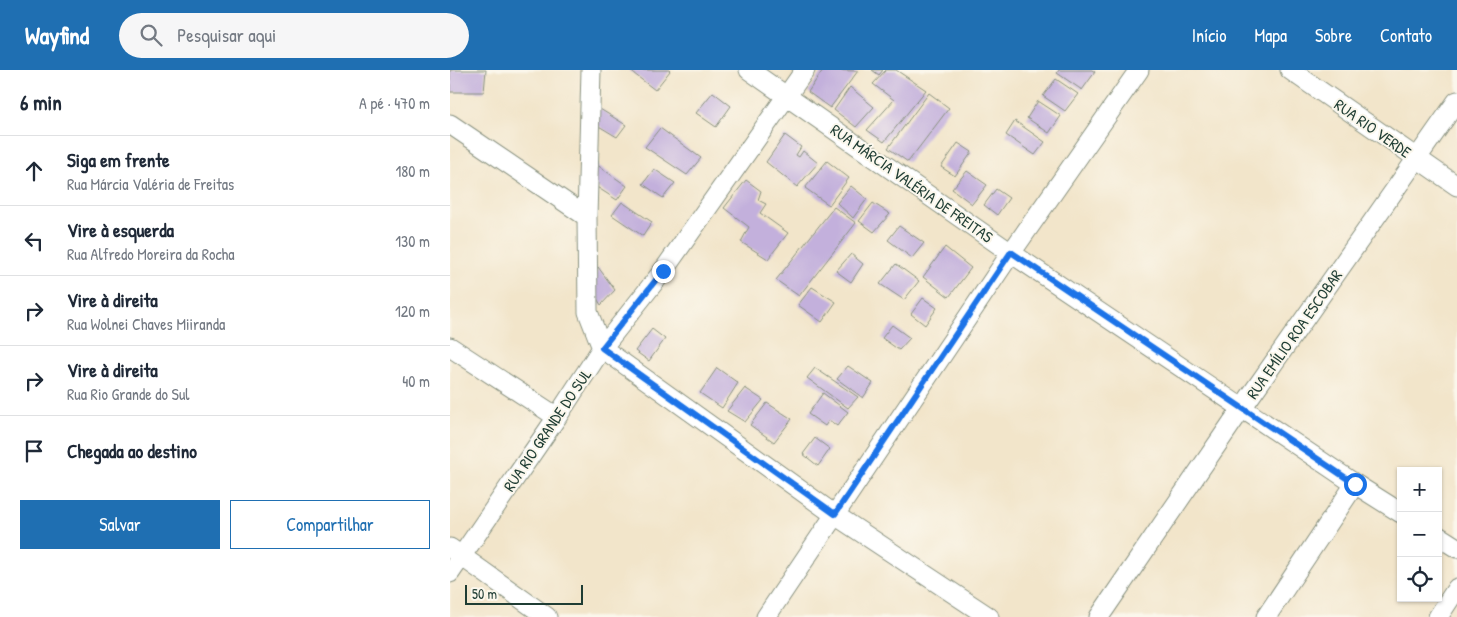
<!DOCTYPE html>
<html lang="pt">
<meta charset="utf-8">
<style>
:root{--surface:#fff;--page:#f6f6f7;--text:#1f2937;--muted:#747a83;--line:#e0e1e3;--accent:#1f6fb2}
body{margin:0;font-family:"Patrick Hand",sans-serif;background:var(--page);color:var(--text)}
.controls{position:absolute;right:15px;bottom:15px;display:grid;overflow:hidden;border-radius:0px;box-shadow:0 1px 4px #0004}
.controls button{width:45px;height:45px;display:grid;place-items:center;padding:0;border:0;border-bottom:1px solid var(--line);background:var(--surface);color:var(--text);font:25px sans-serif}
.scale{position:absolute;left:15px;bottom:12px;width:118px;box-sizing:border-box;padding-left:5px;border:2px solid #1f3d34;border-top:0;font-size:14px;line-height:18px;white-space:nowrap;color:#1f3d34;-webkit-text-stroke:4px #fbf7ec;paint-order:stroke}
.stop{position:absolute;width:15px;height:15px;margin:-11px;border:4px solid #1a73e8;border-radius:50%;background:#fff}
.stop.end{background:#1a73e8;border-color:#fff;box-shadow:0 1px 5px #0008}
.list{margin:0;padding:0;list-style:none}
h2{display:flex;justify-content:space-between;align-items:center;height:65px;margin:0;padding:0 20px;font-size:21px}
h2 small{font-size:16px;font-weight:400;color:var(--muted)}
.list li{display:grid;grid-template-columns:32px 1fr auto;gap:15px;align-items:center;box-sizing:border-box;height:70px;padding:0 20px;border-top:1px solid var(--line)}
.list b{display:block;font-size:19px;white-space:nowrap}
.list p{margin:0;font-size:16px;white-space:nowrap;color:var(--muted)}
.list em{font-size:16px;font-style:normal;color:var(--muted)}
.actions{display:flex;gap:10px;padding:15px 20px}
.actions a{flex:1;padding:11px 0;border:1px solid var(--accent);border-radius:0px;text-align:center;font-size:18px;color:var(--accent)}
.actions .main{background:var(--accent);color:#fff}
.icon{flex:none;width:28px;height:28px;fill:none;stroke:currentColor;stroke-width:2;stroke-linecap:round;stroke-linejoin:round}
.map{position:relative;flex:none;width:1007px;height:547px;overflow:hidden}
header{display:flex;align-items:center;gap:30px;box-sizing:border-box;height:70px;padding:0 25px;background:var(--accent);color:#fff}
header strong{font-size:24px}
nav{display:flex;gap:28px;margin-inline-start:auto;font-size:18px}
.search{width:350px;height:45px;background:var(--page);display:flex;align-items:center;gap:12px;box-sizing:border-box;padding:0 18px;border-radius:28px;color:var(--muted);font-size:19px}
main{display:flex}
aside{flex:1;background:var(--surface)}
.map>svg:first-child{display:block}
</style>
<header>
<strong>Wayfind</strong>
<div class="search"><svg class="icon" aria-label="search" viewBox="0 0 24 24"><circle cx="10" cy="10" r="6"/><path d="M15 15l6 6"/></svg>Pesquisar aqui</div>
<nav><a>Início</a><a>Mapa</a><a>Sobre</a><a>Contato</a></nav>
</header>
<main>
<aside>
<h2>6 min<small>A pé · 470 m</small></h2>
<ul class="list">
<li><svg class="icon" aria-label="ahead" viewBox="0 0 24 24"><path d="M12 20V5M6 11l6-6 6 6"/></svg><div><b>Siga em frente</b><p>Rua Márcia Valéria de Freitas</p></div><em>180 m</em></li>
<li><svg class="icon" aria-label="left" viewBox="0 0 24 24"><path d="M17 20v-9H6M10 6l-5 5 5 5"/></svg><div><b>Vire à esquerda</b><p>Rua Alfredo Moreira da Rocha</p></div><em>130 m</em></li>
<li><svg class="icon" aria-label="right" viewBox="0 0 24 24"><path d="M7 20v-9h11M14 6l5 5-5 5"/></svg><div><b>Vire à direita</b><p>Rua Wolnei Chaves Miiranda</p></div><em>120 m</em></li>
<li><svg class="icon" aria-label="right" viewBox="0 0 24 24"><path d="M7 20v-9h11M14 6l5 5-5 5"/></svg><div><b>Vire à direita</b><p>Rua Rio Grande do Sul</p></div><em>40 m</em></li>
<li><svg class="icon" aria-label="arrive" viewBox="0 0 24 24"><path d="M6 21V4h12l-3 4 3 4H6"/></svg><div><b>Chegada ao destino</b></div></li>
</ul>
<div class="actions"><a class="main">Salvar</a><a>Compartilhar</a></div>
</aside>
<div class="map">
<svg width="1007" height="547" viewBox="0 0 1007 547">
<rect width="100%" height="100%" fill="#fbf7ec"/>
<filter id="ink" filterUnits="userSpaceOnUse"><feTurbulence type="fractalNoise" baseFrequency=".02" numOctaves="2"/><feDisplacementMap in="SourceGraphic" scale="10" xChannelSelector="R" yChannelSelector="G"/><feConvolveMatrix kernelMatrix="1 2 1 2 8 2 1 2 1" color-interpolation-filters="sRGB"/></filter>
<filter id="wash" filterUnits="userSpaceOnUse"><feTurbulence type="fractalNoise" baseFrequency=".0096" numOctaves="4" result="noise"/><feDisplacementMap in="SourceGraphic" scale="20" xChannelSelector="R" yChannelSelector="G"/><feGaussianBlur stdDeviation="1.12" result="paint"/><feColorMatrix in="noise" values="0 0 0 0 0 0 0 0 0 0 0 0 0 0 0 0 0 1.4 0 .05"/><feComposite in="paint" operator="in"/></filter>
<g filter="url(#wash)">
<rect width="100%" height="100%" fill="#f2e5ca"/>
<g id="blocks">
<!-- building -->
<path fill="#c3b0dc" d="M0 0H36L34 22H0Z
M179 0H219L220 1 205 20Z
M373 0 408 1 380 38 358 22Z
M422 0H433L429 5Z
M436 0H446L476 20 434 72 417 60 444 30 423 14Z
M609 0H642L645 2 632 20 607 3Z
M606 9 628 24 615 41 593 26Z
M400 17 424 37 406 57 384 40Z
M263 22 281 36 266 57 246 43Z
M479 23 499 38 458 92 438 78Z
M588 31 611 46 599 63 577 48Z
M145 36 176 55 167 67 142 52Z
M565 51 595 72 585 85 556 65Z
M210 58 251 88 237 105 195 77Z
M335 65 351 77 346 85 349 87 353 81 368 93 347 117 316 92Z
M508 73 522 82 505 106 491 97Z
M377 91 399 108 379 135 355 118Z
M143 92 177 116 167 130 142 114Z
M204 99 225 113 213 128 193 114Z
M517 101 537 115 522 134 502 119Z
M296 110 311 121 308 130 316 134 310 143 338 163 318 189 291 172 299 157 274 138Z
M401 116 417 129 403 148 387 133Z
M546 119 559 128 547 145 534 135Z
M172 132 202 152 193 166 162 145Z
M423 133 440 144 424 162 409 151Z
M384 137 406 153 349 226 326 210Z
M449 156 474 173 462 188 438 170Z
M495 177 521 198 499 227 473 207Z
M401 184 413 194 401 212 386 201Z
M446 194 469 211 454 230 430 214Z
M148 197 165 220 151 235 141 218Z
M362 217 386 232 372 252 348 235Z
M473 228 487 238 475 255 461 244Z
M442 255 460 268 449 280 432 268Z
M202 259 215 269 199 291 185 281Z
M398 296 423 313 413 328 387 309Z
M267 298 288 313 272 338 250 323Z
M365 298 408 327 398 338 357 308Z
M295 318 313 330 295 352 277 341Z
M373 323 398 342 387 356 379 350 375 356 358 344Z
M317 333 342 349 324 372 300 355Z
M365 368 380 379 368 396 353 384Z"/>
</g>
</g>
<g filter="url(#ink)">
<use href="#blocks" fill-opacity="0" stroke="#88917f" stroke-width="1"/>
<g fill="none" stroke-linecap="round" stroke-linejoin="round">
<defs>
<path id="minor" d="M141 0 137 147 138 242 152 278 385 445 539 547
M299 0 561 183 905 414 951 443
M840 0 1007 116
M0 54 137 147
M0 277 107 347
M988 466 1007 478
M0 478 97 547
M0 503 107 347 152 278 213 201 355 0
M316 547 561 183 689 0
M649 547 792 338 1007 31
M816 547 905 414
M988 547 1007 518"/>
</defs>
<!-- minor casing -->
<use href="#minor" stroke="#88917f" stroke-width="21"/>
<!-- minor -->
<use href="#minor" stroke="#fff" stroke-width="19"/>
</g>
</g>
<g fill="none" stroke-linecap="round" stroke-linejoin="round" filter="url(#ink)">
<!-- route -->
<path stroke="#1a73e8" stroke-width="6" d="M213 201 152 278 385 444 561 182 905 414"/>
</g>
<g text-anchor="middle" stroke-width="4" stroke-linejoin="round" paint-order="stroke">
<!-- street labels -->
<g font-size="16" fill="#1f3d34" stroke="#fbf7ec">
<text transform="translate(923 58) rotate(35)" y="6">RUA RIO VERDE</text>
<text transform="translate(462 113) rotate(35)" y="6">RUA MÁRCIA VALÉRIA DE FREITAS</text>
<text transform="translate(844 264) rotate(-55)" y="6">RUA EMÍLIO ROA ESCOBAR</text>
<text transform="translate(97 360) rotate(-56)" y="6">RUA RIO GRANDE DO SUL</text>
</g>
</g>
</svg>
<div class="controls">
<button>+</button>
<button>−</button>
<button><svg class="icon" aria-label="locate" viewBox="0 0 24 24"><circle cx="12" cy="12" r="6"/><path d="M12 2v4M12 18v4M2 12h4M18 12h4"/></svg></button>
</div>
<div class="scale">50 m</div>
<div class="stop" style="left:905px;top:414px"></div>
<div class="stop end" style="left:213px;top:201px"></div>
</div>
</main>
